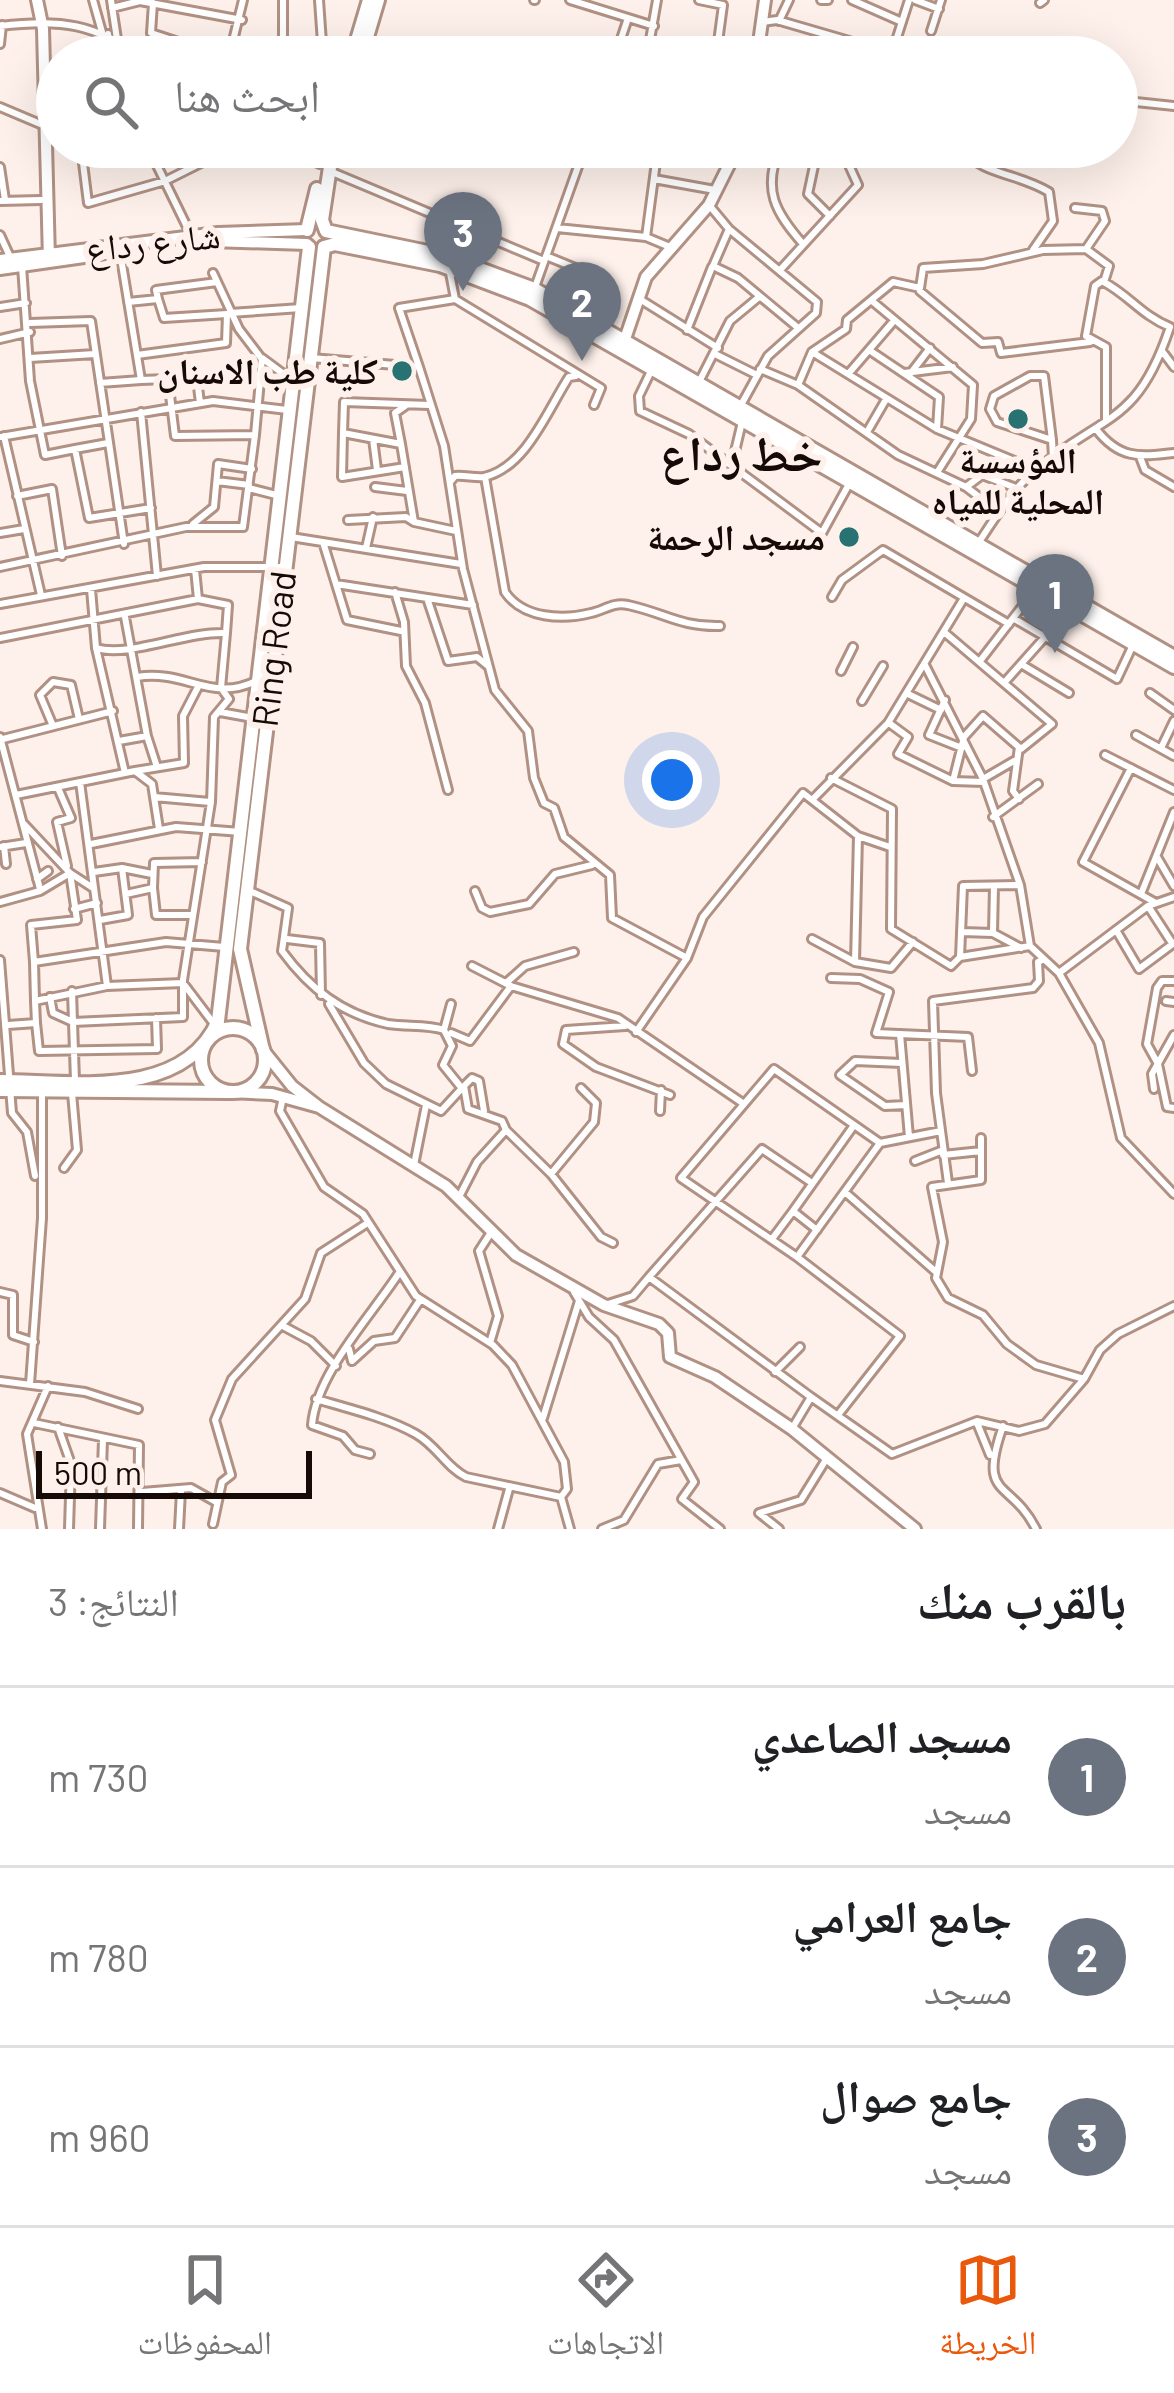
<!DOCTYPE html>
<html lang="ar">
<meta charset="utf-8">
<style>
:root{--surface:#fff;--page:#f2f2f2;--text:#202124;--muted:#757577;--line:#e0e0e0;--accent:#ea580c}
body{margin:0;font-family:Barlow,"Noto Naskh Arabic",sans-serif;background:var(--page);color:var(--text);direction:rtl}
.scale{position:absolute;left:36px;bottom:30px;width:276px;box-sizing:border-box;padding-left:12px;border:6px solid #150a06;border-top:0;font-size:33px;line-height:42px;white-space:nowrap;color:#150a06;-webkit-text-stroke:9px #fef1eb;paint-order:stroke}
.you{position:absolute;left:672px;top:780px;width:42px;height:42px;margin:-30px;border:9px solid #fff;border-radius:50%;background:#1a73e8;box-shadow:0 0 0 18px #1a73e833}
.badge{display:grid;place-items:center;width:78px;height:78px;border-radius:50%;background:var(--accent);color:#fff;font-size:39px;font-weight:700}
.pin{position:absolute;translate:-50% -99px;filter:drop-shadow(0 3px 6px #0008)}
.pin::after{content:'';position:absolute;top:63px;width:42px;height:36px;background:inherit;clip-path:polygon(0 0,100% 0,50% 100%)}
.list{margin:0;padding:0;list-style:none}
h2{display:flex;justify-content:space-between;align-items:center;height:156px;margin:0;padding:0 48px;font-size:51px}
h2 small{font-size:39px;font-weight:400;color:var(--muted)}
.list li{display:grid;grid-template-columns:78px 1fr auto;gap:36px;align-items:center;box-sizing:border-box;height:180px;padding:0 48px;border-top:3px solid var(--line)}
.list b{display:block;font-size:45px;white-space:nowrap}
.list p{margin:0;font-size:39px;white-space:nowrap;color:var(--muted)}
.list em{font-size:39px;font-style:normal;color:var(--muted)}
.icon{flex:none;width:66px;height:66px;fill:none;stroke:currentColor;stroke-width:2;stroke-linecap:round;stroke-linejoin:round}
.map{position:relative;flex:none;width:1174px;height:1529px;overflow:hidden;direction:ltr}
.search{position:absolute;background:var(--surface);box-shadow:0 12px 48px #0002;left:36px;right:36px;top:36px;height:132px;display:flex;align-items:center;gap:30px;box-sizing:border-box;padding:0 42px;border-radius:66px;color:var(--muted);font-size:45px}
.sheet{height:696px;background:var(--surface)}
nav{display:flex;justify-content:space-around;align-items:center;box-sizing:border-box;height:168px;border-top:3px solid var(--line);background:var(--surface);font-size:33px;color:var(--muted)}
nav a{display:grid;justify-items:center;gap:6px}
nav .on{color:var(--accent)}
.map>svg:first-child{display:block}
</style>
<div class="map">
<svg width="1174" height="1529" viewBox="0 0 1174 1529">
<rect width="100%" height="100%" fill="#fef1eb"/>
<g fill="none" stroke-linecap="round" stroke-linejoin="round">
<defs>
<path id="street" d="M93 0 102 32
M111 0 117 39
M283 0V57
M319 0 323 57
M534 0H535
M570 0 654 26
M699 0 723 5 716 57
M821 0H828
M852 0 902 22
M915 0 939 9
M153 3 151 33 224 57
M1040 3 1044 0
M112 8 140 1 242 20
M779 21 789 0
M762 22 777 20 904 57
M0 26C65 18 91 25 147 57
M931 31 941 0
M108 34 109 57
M833 37 839 57
M0 44 2 25
M892 53 909 0
M229 57 243 0
M615 57 628 18
M647 57 657 0
M44 84 57 83
M1117 100 1174 106
M0 107 45 126
M81 147 88 203 165 181 233 147
M148 147 191 235
M190 147 199 164
M282 147 320 164
M780 147C762 190 775 212 803 244
M818 147 808 194 830 216
M958 147C986 177 1016 172 1049 192L1053 221 1033 250
M0 167 5 200
M332 172 544 261
M654 179 715 190
M0 201 41 200
M709 205 729 229 817 302 816 313 768 356 741 405
M1075 208 1102 211 1105 221 1086 249 1109 266 1104 282
M557 228 646 237 658 147
M729 229 713 266 738 278 797 327
M0 235 11 259
M646 237 670 247
M546 256 605 280 587 317
M22 266 30 381 45 455 75 449
M781 269 858 185 848 163 854 147
M213 273 239 329 261 358
M534 290 585 147
M920 291 982 343 998 342 1001 353 1090 342
M638 298 718 348
M158 299 156 290 217 282
M455 299 601 388 594 405
M872 301 973 385 971 419 938 471
M128 302 158 299 164 318 227 314 226 343 137 355
M0 307 26 303
M230 313 301 308
M30 323 91 321 124 544
M687 330 712 267
M0 339 30 332
M1162 351 1174 367
M812 352 846 329 847 320 893 282 920 288 923 268 983 264 1043 250 1086 249
M872 352 939 397 937 429
M717 355 757 375
M30 358 95 354
M311 358 419 367 444 446 463 569 495 690 528 731 534 778 544 803 554 808 564 837 610 875 612 918 687 958
M419 367 399 308 455 299 450 273
M653 367 639 396 640 411 689 434 822 533 849 484
M760 369 798 385 898 455 966 487 982 475 1016 488
M849 373 892 323
M904 373 953 367
M910 374 930 348
M699 382 730 321 759 297
M100 383 141 380 120 252
M798 385 812 352 937 429 1036 470
M200 403 197 379 259 375
M141 412 157 576
M1106 420V347L1086 336 1095 286 1102 281C1129 295 1141 315 1170 327
M1096 429C1119 459 1138 457 1174 453
M867 432 885 401
M343 433 342 477 405 467
M255 435 262 358 293 381
M4 436 41 595
M0 437 213 401 287 410
M373 439 377 470
M1052 440 1044 376H1030L994 396 990 409 997 422 1052 440 1053 458
M108 443 75 449 89 518 151 508
M401 444 395 413 405 406
M1140 457 1145 470 1174 487
M732 464 742 422
M485 477 505 592C523 619 563 620 591 613 605 610 612 602 628 605 665 613 680 627 720 626
M217 481 249 485
M450 482 455 476C464 475 475 478 484 477 526 468 548 409 569 377L576 376
M375 487 407 491
M966 487 999 512
M249 488 280 496
M17 496 52 489 62 556
M348 520 406 517 414 522 401 444 343 433 344 402 429 405
M414 522 456 531
M193 524 214 507 218 464 252 469
M0 533 24 529
M291 537 461 564
M323 542 347 620 401 631
M979 542C995 518 1010 493 1031 474 1102 412 1136 429 1170 327
M366 548 373 517
M0 567 186 527H243L255 435 175 436 168 379 141 380
M336 584 473 605
M91 589 96 648 125 773
M395 592 404 622 406 666 425 703 448 790
M832 597 842 580 883 550 1009 624
M427 598 448 661 477 657 488 666
M198 599 228 605 226 633
M0 604 204 567H283
M125 617 147 736
M1013 618 1117 679 1132 647
M944 632 1052 724 1021 749 983 716 964 737 953 781
M0 638 198 599 195 569
M980 661 1034 591
M1021 664 1069 693
M925 665 983 779 1020 885 1030 946 1059 973 1099 1043 1121 1138 1174 1194
M841 671 853 647
M137 677C186 669 211 704 258 680
M1004 683 1045 637
M1150 693 1174 710
M908 694 941 710
M945 700 929 735 962 748
M862 701 883 666
M220 712 253 718
M889 723 908 737 898 754 953 781 984 782
M53 726 40 695 53 682 71 685 79 719
M1136 735 1174 756
M0 737 40 889
M3 739 113 711
M119 741 147 736 157 767
M1161 748 1174 721
M1105 755 1174 790
M1131 768 1083 862 1156 903
M135 771 184 763 183 716 199 685
M831 778 892 809 891 929 951 966 960 957 1030 946
M983 779 1014 761
M80 782 107 986
M58 788 71 818 57 822 67 866
M16 795 135 771 152 784 154 797 210 802
M154 797 159 829
M1019 799 1013 791 1019 747
M993 817 1038 784
M24 824 70 873 93 888
M91 844 176 827 241 832
M4 846 6 864
M0 847 26 843
M890 847 858 836 812 800 888 723 964 598
M1157 857 1174 886
M122 868 152 874
M94 872 122 868 128 915 100 920
M37 879 48 871
M153 888 156 915H193
M250 891 288 908 282 951C310 989 342 1014 388 1024 407 1027 427 1024 444 1030
M475 891 482 908 490 912 529 904 555 874 592 865
M126 894 153 888 154 863 202 862
M1141 894 1174 812
M0 902 40 891 70 873 77 920 31 925 34 962
M1148 906 1172 943
M74 909 97 903
M1116 930 1139 969 1174 943
M962 932 993 933 1021 948
M993 933 994 886
M287 939 320 943 321 995
M812 939 855 962 891 968 913 942
M960 957 963 886 1020 885
M0 960 12 1113 27 1132 35 1176
M855 962 858 836
M472 966 511 986 618 1018 744 1104
M1059 973 1148 906 1174 897
M831 978 860 979 889 992 876 1033 968 1037 972 1071
M1174 981H1162L1157 988 1147 1044 1158 1064 1167 1107 1174 1108
M506 983 525 966 574 952
M50 997 53 1013 73 1022 72 991
M35 1001 34 962 166 942 224 947
M1166 1001 1174 1002
M329 1004 364 1063 386 1084 441 1111 464 1086 468 1109 502 1121 506 1130
M451 1004 444 1030 452 1046 443 1065 460 1086
M36 1023 35 1001 107 986 183 983 214 1024
M8 1025 36 1023 39 1051 157 1049 156 1018
M625 1026 566 1030 563 1044 596 1067 670 1095
M636 1032 687 958 703 917 803 793 812 800
M451 1033 470 1041 511 986
M900 1034 909 1137
M902 1063 855 1061 840 1075 885 1106 906 1105
M75 1081 73 1022 183 1017V980L211 802 214 717 229 699 221 688 226 633C186 631 129 658 96 648
M464 1086 472 1078 479 1081 484 1111
M1154 1089 1152 1074 1174 1035
M283 1097 280 1111 324 1187 363 1214 416 1296 493 1345 512 1365 564 1462 567 1489 561 1497 466 1477C446 1467 437 1446 416 1434 388 1418 347 1408 316 1399
M660 1111 661 1090
M981 1138V1180L932 1187 943 1242 936 1278 948 1298 983 1315 1007 1344 1036 1365 1084 1379
M880 1143 797 1257 681 1178 774 1069 880 1143 941 1131
M943 1155 981 1151
M915 1161 943 1150
M414 1165 426 1105
M64 1168 77 1150 72 1093
M551 1174 594 1122 596 1103 581 1088
M948 1183 936 1093 933 1001 1033 988 1039 981 1038 962 1044 959
M846 1193 936 1272
M459 1197 477 1162 506 1130 551 1174 601 1237 613 1243
M793 1211 852 1128
M772 1239 793 1211 817 1230
M797 1257 900 1336 838 1415
M649 1277 762 1149 809 1181
M0 1292 13 1295V1335L34 1342
M574 1292 589 1317 614 1340 694 1482 682 1499 720 1529
M608 1304 633 1296 649 1277 811 1397
M283 1326 311 1341 336 1366
M490 1343 498 1316 479 1251 490 1234
M349 1349 352 1361 374 1341 395 1338 420 1300
M775 1372 800 1347
M0 1381 85 1392 138 1409
M30 1384 42 1218V1093
M543 1418 579 1301
M34 1423 139 1445 138 1529
M977 1423 990 1455
M1003 1426C977 1500 1010 1478 1036 1529
M58 1427 71 1464 69 1529
M793 1427 811 1397 892 1454 977 1421 1019 1431 1045 1424 1084 1379 1100 1350 1118 1334 1174 1306
M370 1454 355 1450 343 1436 312 1425C316 1374 371 1316 399 1273
M142 1492 191 1488 216 1502
M0 1493 35 1508
M561 1497 570 1529
M213 1524 222 1482 231 1475 215 1420 232 1379 305 1299 321 1253 366 1224
M42 1529 27 1434 48 1386
M100 1529 103 1439
M179 1529 181 1491
M498 1529 509 1489
M602 1529 624 1520 658 1464 681 1460
M779 1529 759 1513 801 1500 827 1458"/>
<path id="secondary" d="M37 0 43 29 49 259
M757 57 765 0
M211 241 307 244
M0 260 218 233 307 230
M0 269 133 250
M625 339 646 277 709 205 738 147
M230 1092 272 1094 319 1107 292 1086 263 1050
M319 1107 446 1186 516 1255 604 1305 659 1324 668 1333 670 1357 715 1377 792 1429 915 1529"/>
<path id="primary" d="M352 57 369 0
M361 57 378 0
M333 147 322 220 326 231 442 255 534 289 1174 657
M307 230 317 189
M201 1060a32 32 0 1 1 64 0a32 32 0 1 1-64 0Z
M263 1050 240 949 324 247 335 244 440 265 530 299 1174 667
M0 1081C70 1081 183 1101 218 1021L309 247
M0 1090 230 1092"/>
</defs>
<!-- street casing -->
<use href="#street" stroke="#b09184" stroke-width="12"/>
<!-- secondary casing -->
<use href="#secondary" stroke="#b09184" stroke-width="16"/>
<!-- primary casing -->
<use href="#primary" stroke="#b09184" stroke-width="18"/>
<!-- street -->
<use href="#street" stroke="#fff" stroke-width="6"/>
<!-- secondary -->
<use href="#secondary" stroke="#fff" stroke-width="10"/>
<!-- primary -->
<use href="#primary" stroke="#fff" stroke-width="12"/>
</g>
<!-- markers -->
<g fill="#287273" stroke="#fef1eb" stroke-width="4.5">
<circle cx="402" cy="371" r="12"/>
<circle cx="1018" cy="419" r="12"/>
<circle cx="849" cy="537" r="12"/>
</g>
<g text-anchor="middle" stroke-width="12" stroke-linejoin="round" paint-order="stroke">
<!-- street labels -->
<g font-size="36" fill="#150a06" stroke="#fef1eb">
<text transform="translate(153 242) rotate(-6)" y="13">شارع رداع</text>
<text transform="translate(274 649) rotate(-83)" y="13">Ring Road</text>
</g>
<!-- poi labels -->
<g font-size="36" font-weight="bold" fill="#150a06" stroke="#fef1eb" text-anchor="end">
<text x="378" y="384">كلية طب الاسنان</text>
<text x="1018" y="473" text-anchor="middle">المؤسسة<tspan x="1018" dy="41">المحلية للمياه</tspan></text>
<text x="825" y="550">مسجد الرحمة</text>
</g>
<!-- district labels -->
<g font-size="48" font-weight="bold" fill="#150a06" stroke="#fef1eb">
<text x="741" y="471">خط رداع</text>
</g>
</g>
</svg>
<div class="scale">500 m</div>
<div class="you"></div>
<div class="pin badge" style="left:1055px;top:653px;background:#6b7280">1</div>
<div class="pin badge" style="left:582px;top:361px;background:#6b7280">2</div>
<div class="pin badge" style="left:463px;top:291px;background:#6b7280">3</div>
<div class="search"><svg class="icon" aria-label="search" viewBox="0 0 24 24"><circle cx="10" cy="10" r="6"/><path d="M15 15l6 6"/></svg>ابحث هنا</div>
</div>
<section class="sheet">
<h2>بالقرب منك<small>النتائج: 3</small></h2>
<ul class="list">
<li><span class="badge" style="background:#6b7280">1</span><div><b>مسجد الصاعدي</b><p>مسجد</p></div><em>730 m</em></li>
<li><span class="badge" style="background:#6b7280">2</span><div><b>جامع العرامي</b><p>مسجد</p></div><em>780 m</em></li>
<li><span class="badge" style="background:#6b7280">3</span><div><b>جامع صوال</b><p>مسجد</p></div><em>960 m</em></li>
</ul>
</section>
<nav>
<a class="on"><svg class="icon" aria-label="map" viewBox="0 0 24 24"><path d="M3 6l6-2 6 2 6-2v14l-6 2-6-2-6 2zM9 4v14M15 6v14"/></svg>الخريطة</a>
<a><svg class="icon" aria-label="directions" viewBox="0 0 24 24"><path d="M12 3l9 9-9 9-9-9zM9 14v-3h6M13 9l2 2-2 2"/></svg>الاتجاهات</a>
<a><svg class="icon" aria-label="saved" viewBox="0 0 24 24"><path d="M7 4h10v16l-5-4-5 4z"/></svg>المحفوظات</a>
</nav>
